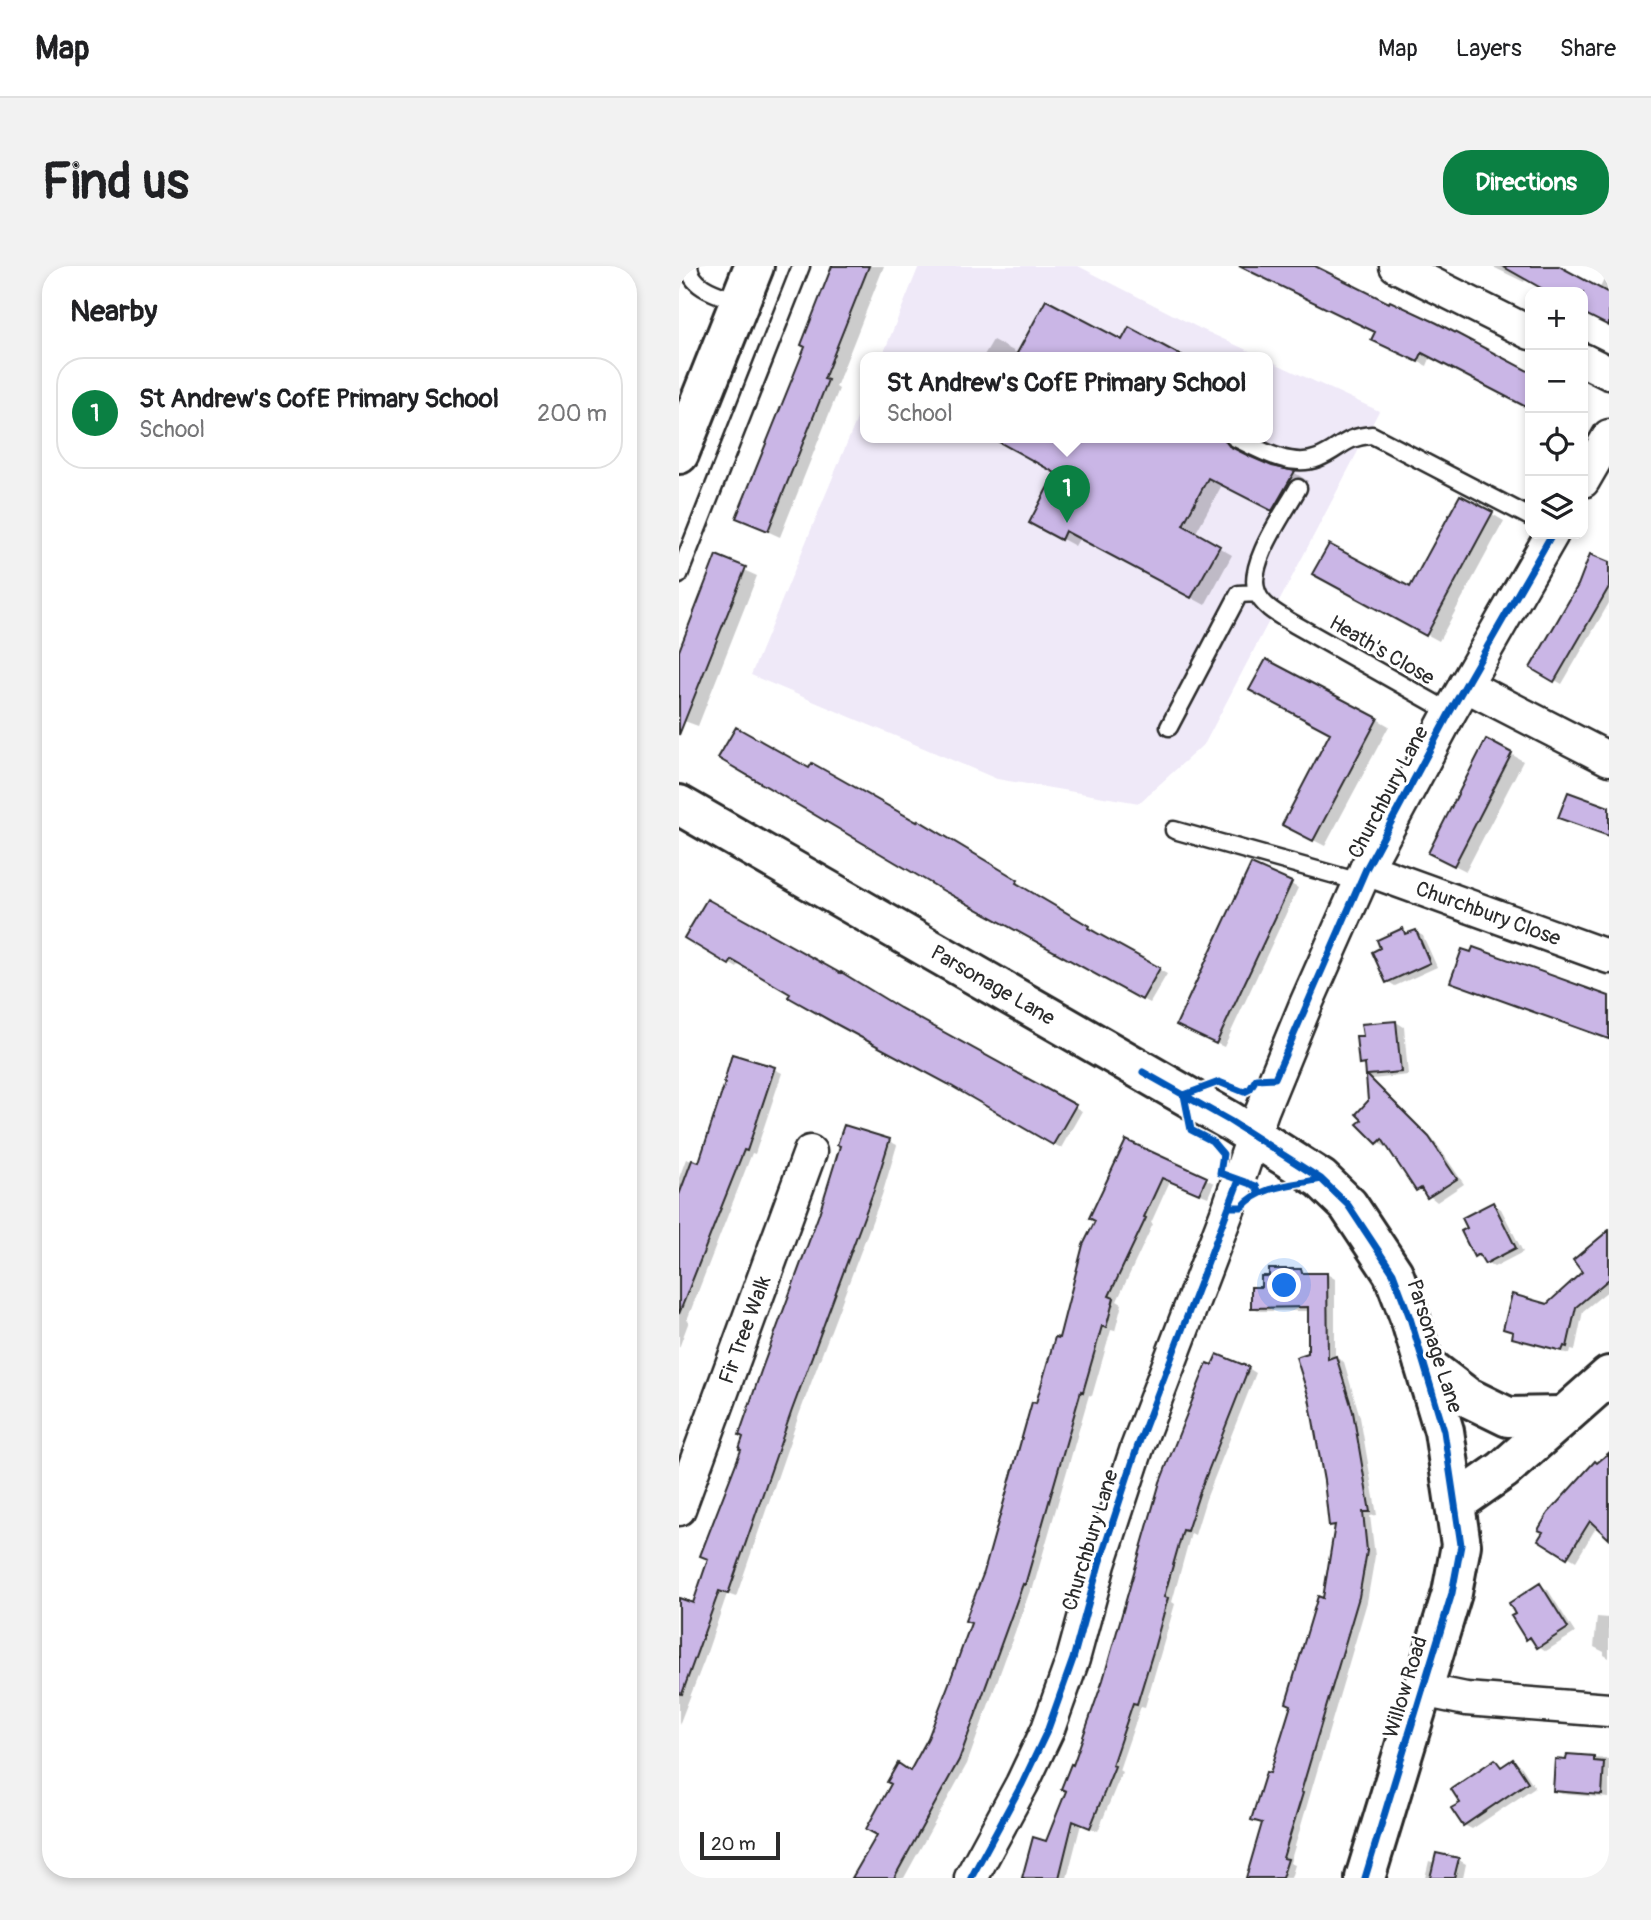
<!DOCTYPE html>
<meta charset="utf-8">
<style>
:root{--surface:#fff;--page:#f2f2f2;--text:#202124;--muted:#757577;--line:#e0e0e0;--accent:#0b8043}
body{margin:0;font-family:Pangolin,sans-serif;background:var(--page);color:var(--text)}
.controls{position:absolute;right:21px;top:21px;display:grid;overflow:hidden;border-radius:14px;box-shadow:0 4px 10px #0003}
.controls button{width:63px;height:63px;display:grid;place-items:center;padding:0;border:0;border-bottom:2px solid var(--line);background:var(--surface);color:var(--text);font:35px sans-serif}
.scale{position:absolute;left:21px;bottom:18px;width:80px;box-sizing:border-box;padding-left:7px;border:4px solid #2b2b2b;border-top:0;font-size:19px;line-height:24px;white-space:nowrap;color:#2b2b2b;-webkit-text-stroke:5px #fff;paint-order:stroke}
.you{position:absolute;left:606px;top:1020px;width:24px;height:24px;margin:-18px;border:5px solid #fff;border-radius:50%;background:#1a73e8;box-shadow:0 0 0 10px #1a73e833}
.badge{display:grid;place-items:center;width:46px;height:46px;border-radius:50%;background:var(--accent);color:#fff;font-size:23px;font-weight:700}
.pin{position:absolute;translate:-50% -58px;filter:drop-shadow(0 2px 4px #0008)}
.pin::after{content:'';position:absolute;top:37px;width:24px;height:21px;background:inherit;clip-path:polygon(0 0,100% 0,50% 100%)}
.popup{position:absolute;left:181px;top:86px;width:413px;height:91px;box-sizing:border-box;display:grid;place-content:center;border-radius:14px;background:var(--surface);filter:drop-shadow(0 2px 5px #0005);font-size:23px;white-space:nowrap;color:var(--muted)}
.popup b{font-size:26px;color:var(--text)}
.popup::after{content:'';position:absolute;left:50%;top:100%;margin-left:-14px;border:14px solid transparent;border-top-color:var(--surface)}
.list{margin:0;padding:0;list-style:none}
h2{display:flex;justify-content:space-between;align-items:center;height:91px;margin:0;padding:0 28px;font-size:30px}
h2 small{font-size:23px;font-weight:400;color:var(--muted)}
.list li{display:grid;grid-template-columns:46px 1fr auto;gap:21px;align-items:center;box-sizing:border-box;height:112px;margin:0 14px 14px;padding:0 14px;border:2px solid var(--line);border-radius:28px}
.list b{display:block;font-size:26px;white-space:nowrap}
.list p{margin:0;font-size:23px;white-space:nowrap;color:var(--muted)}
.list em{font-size:23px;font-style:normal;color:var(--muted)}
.icon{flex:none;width:38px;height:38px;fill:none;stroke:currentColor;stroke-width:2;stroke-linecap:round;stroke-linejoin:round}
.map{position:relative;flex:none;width:930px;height:1612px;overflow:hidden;border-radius:28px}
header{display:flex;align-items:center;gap:42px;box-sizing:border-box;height:98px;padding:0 35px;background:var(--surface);border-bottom:2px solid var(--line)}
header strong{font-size:33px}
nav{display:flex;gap:38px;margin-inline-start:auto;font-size:24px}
.intro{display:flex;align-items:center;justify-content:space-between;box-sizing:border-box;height:168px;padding:0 42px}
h1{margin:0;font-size:49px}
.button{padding:18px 32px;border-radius:28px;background:var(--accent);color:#fff;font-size:24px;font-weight:700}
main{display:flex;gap:42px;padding:0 42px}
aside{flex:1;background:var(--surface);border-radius:28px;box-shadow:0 4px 10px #0003}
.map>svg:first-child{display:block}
</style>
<header>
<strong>Map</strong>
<nav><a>Map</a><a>Layers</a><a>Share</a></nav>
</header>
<div class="intro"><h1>Find us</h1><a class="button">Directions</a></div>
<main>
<aside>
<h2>Nearby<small></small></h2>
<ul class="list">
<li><span class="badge">1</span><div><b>St Andrew's CofE Primary School</b><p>School</p></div><em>200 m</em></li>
</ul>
</aside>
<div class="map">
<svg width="930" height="1612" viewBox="0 0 930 1612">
<rect width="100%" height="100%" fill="#fff"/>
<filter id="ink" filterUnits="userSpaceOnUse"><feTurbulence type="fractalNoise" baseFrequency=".0143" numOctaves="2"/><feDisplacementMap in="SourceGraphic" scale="14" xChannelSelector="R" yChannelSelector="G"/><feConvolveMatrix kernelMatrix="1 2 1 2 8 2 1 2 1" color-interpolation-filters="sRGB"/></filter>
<g filter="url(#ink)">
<!-- built -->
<path fill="#efe9f8" d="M240 0H399L520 62 583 91H203Z
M589 94 700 145 526 477 460 537 318 513 72 409 187 131V171H589Z"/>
<!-- shadow -->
<path fill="#0003" d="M155 0H205L157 121 160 123 101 271 59 252 128 81Z
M571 0H630L711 39 757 58 851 108V142L752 90 748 100 703 78 698 66Z
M812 0H877L920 24 930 3V58L904 43V26H873L847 12 845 16Z
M314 74 340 88 444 76 501 91H304Z
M592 202 616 207 629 215 607 252 543 219 516 268 553 289 526 339 401 271 396 280 352 256 378 206Z
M813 248 825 255 760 375 635 307 732 324Z
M38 292 78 310 19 460 0 453V390Z
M930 298V337L883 418 853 401Z
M698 453 710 460 646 580 617 565Z
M832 488 844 495 787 605 763 593Z
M131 504 239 558 240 557 345 620 344 623 417 665 415 667 488 708 471 737 275 629Z
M612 618 619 622 545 781 506 763Z
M724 664 731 668 737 666 744 670 758 701 716 720 708 715 704 683Z
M7 671 162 710 403 845 382 882 112 730 114 727 61 697 58 702Z
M773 716 930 732V774L781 720Z
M717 756 725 761 729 809 693 813 757 877 785 918 758 936 747 927 738 923 709 879 707 881 699 877 685 854 691 836 688 802 681 798 686 771Z
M95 803 103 807 76 888 73 887 8 1054 10 1055 0 1082V912L7 893 21 898Z
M210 875 218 879 203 929 120 1149 57 1331 48 1328 25 1395 0 1459V1338L15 1340Z
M448 876 535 917 529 931 491 915 472 957 474 958 438 1035 443 1038 436 1065 432 1064 413 1130 410 1129 354 1322H352L288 1498 225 1612H175L251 1473 294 1358 358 1139Z
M814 938 822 943 844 986 815 1001 796 989Z
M930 967V1024L904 1045 896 1084 892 1083 891 1088 842 1076 835 1071 836 1067 826 1062 869 1040 906 1006Z
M622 1005 628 1008H648L656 1013V1091L665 1096 681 1151 698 1249 691 1250 696 1290 688 1336 611 1597 616 1599 612 1612H569L585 1558 574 1553 592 1509 645 1334 657 1262 651 1258 630 1045H581L573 1041 584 1023Z
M534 1102H569L577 1107 527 1233 516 1269 512 1267 493 1336 496 1338 466 1441 462 1440 440 1504 443 1506 419 1565 402 1558 388 1612H345L368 1577 389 1525Z
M930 1185V1269L918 1260 897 1295 862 1274 915 1198Z
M861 1319 869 1324 896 1367 867 1385 848 1372Z
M918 1351 930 1352V1392L925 1389V1386L915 1381Z
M889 1490 930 1493V1532L883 1528 875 1524Z
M816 1495 825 1501 834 1495 842 1500 856 1521 793 1563 785 1559 784 1537Z
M759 1589 780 1594 787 1598 784 1612H746L750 1595 756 1597Z"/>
<!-- building -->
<path fill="#cab6e6" stroke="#2b2b2b" stroke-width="2" d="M153 0H190L145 113 149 114 89 265 57 252 126 81 122 79Z
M560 0H636L710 37 711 35 758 57 851 106V143L743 87 739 96 692 74 696 66Z
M823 0H880L930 27V60L904 47V26H869Z
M367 34 443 74 450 61 505 91H336Z
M311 171H545L550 180 570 190 593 200 616 205 593 245 529 212 504 259 541 280 512 332 386 265 382 274 350 257 376 207Z
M781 229 814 246 747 370 633 308 650 278 731 321Z
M911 288 930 296V321L875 416 851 402 899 319Z
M37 289 67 301 0 469V385Z
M587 393 699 452 634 575 603 559 651 467 570 424Z
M57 461 130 502 133 497 238 556 239 554 339 614 337 617 410 660 409 662 481 702 463 734 265 625 39 492Z
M807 473 833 487 775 600 749 587Z
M889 526 930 541V570L879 552Z
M572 598 613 616 537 778 497 759Z
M28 633 161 707 162 706 221 742 397 839 374 879 269 818 157 758 109 731 111 728 53 694 50 699 5 672Z
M724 662 726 668 737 664 751 697 707 717 693 686 701 682 698 674Z
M794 681 930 730V773L771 716 783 683 792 686Z
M717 755 722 806 688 809 750 871 778 913 748 932 742 922 737 925 703 873 698 878 678 858 683 854 677 848 689 835 686 798 680 799 677 770H684L682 758Z
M53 788 96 801 68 885 65 884 0 1048V929L13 894 20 896 46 817 45 816Z
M165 859 211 873 195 924 113 1144 49 1328 40 1325 3 1428 0 1427V1332L14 1337 29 1293 21 1290 62 1184 60 1183 64 1171 60 1169 82 1105 140 948 161 880 158 879Z
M447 874 528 911 520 928 483 912 465 951 467 952 430 1030 435 1032 427 1062 423 1060 404 1126 402 1125 346 1319 344 1318 280 1494 215 1612H173L198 1569 187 1563 212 1518 208 1516 219 1497 231 1505 249 1472 272 1412 292 1357 286 1355 305 1306 353 1136 357 1137 376 1071 380 1072 404 979 416 955 410 952Z
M814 936 837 982 806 998 800 988 795 991 782 965 788 962 783 952Z
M930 964V1013L897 1041 888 1081 885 1080 883 1085 833 1072 834 1066 824 1063 833 1028 868 1038 903 1006 894 994Z
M590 1003H622L623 1007H648L649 1093 657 1090 674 1146 691 1246H684L688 1285 680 1331 622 1526 624 1527 604 1592 609 1593 603 1612H567L583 1557 572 1554 587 1506 591 1507 612 1439 607 1437 639 1330 644 1332 656 1259 650 1260 645 1215 630 1132 617 1091 629 1087V1041L572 1042V1021H582V1010H590Z
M538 1088 570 1101 520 1228 508 1265 504 1264 485 1331 489 1332 474 1386 458 1438 454 1437 433 1499 436 1500 411 1562 394 1555 380 1612H343L354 1571 367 1575 387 1525 382 1523 392 1498 394 1499 424 1414 481 1216 528 1097 533 1099Z
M930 1187V1273L911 1255 888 1292 859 1274 864 1266 859 1264 869 1247 916 1195 918 1197Z
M861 1317 889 1362 858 1382 851 1371 847 1374 832 1350 836 1348 830 1337Z
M888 1488 915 1490V1495L925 1496 923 1529 874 1525 876 1493 887 1494Z
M816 1493 822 1501 834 1493 849 1516 784 1560 772 1542 781 1537 772 1523Z
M757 1587 780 1592 775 1612H751Z"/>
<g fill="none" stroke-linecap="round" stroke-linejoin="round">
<defs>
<path id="lane" d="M10 0C12 23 42 29 60 36
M555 171C579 183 612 203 639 192 662 183 664 171 693 169L851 251
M619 222C606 246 567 299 578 326 583 341 602 350 615 358L771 446
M0 309 122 0
M490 461 560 328 578 327
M495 564 681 616"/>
<g id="street">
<path d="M717 0 851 67"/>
<path d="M904 94 930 107"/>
<path d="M904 215 930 170"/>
<path d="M786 419 930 493"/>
<path id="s1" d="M687 603 930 691"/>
<path id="s2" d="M0 1243 131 886"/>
<path d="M743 1424 787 1433 930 1444"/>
<path d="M292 1612 343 1518 369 1463 394 1393 420 1298 458 1182 550 941 583 845 627 738 687 603 771 446 873 268"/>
</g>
<g id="secondary">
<path d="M0 188 75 0"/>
<path id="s3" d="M0 539 551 855 642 913 669 939 714 1007 731 1052 765 1165 782 1279 773 1327 686 1612"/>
<path d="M745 1098 788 1131 829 1151 884 1150"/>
<path d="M777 1237 824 1204 930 1110"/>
</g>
</defs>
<!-- lane casing -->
<use href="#lane" stroke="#2b2b2b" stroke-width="21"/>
<!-- street casing -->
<use href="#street" stroke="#2b2b2b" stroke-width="37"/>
<!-- secondary casing -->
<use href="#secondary" stroke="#2b2b2b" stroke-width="44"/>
<!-- lane -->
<use href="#lane" stroke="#fff" stroke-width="16"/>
<!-- street -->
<use href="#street" stroke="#fff" stroke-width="32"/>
<!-- secondary -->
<use href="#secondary" stroke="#fff" stroke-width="38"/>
<defs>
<path id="cycleway" d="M464 806 551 855 642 913 669 939 714 1007 731 1052 765 1165 782 1279 773 1327 686 1612
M505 829 540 816 565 826 571 823 577 813 596 812 687 603 771 446 873 268
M505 829 512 864 533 875 544 888 541 907 577 920 580 927
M550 941H563C582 919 615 919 642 913
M292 1612 343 1518 369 1463 394 1393 420 1298 458 1182 560 914"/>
</defs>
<!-- cycleway casing -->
<use href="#cycleway" stroke="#fff" stroke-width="11"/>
<!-- cycleway -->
<use href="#cycleway" stroke="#0057b8" stroke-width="7"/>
</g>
</g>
<g text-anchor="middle" stroke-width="6" stroke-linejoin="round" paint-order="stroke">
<!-- street labels -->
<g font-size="21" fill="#2b2b2b" stroke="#fff">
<text transform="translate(703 384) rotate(30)" y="7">Heath's Close</text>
<text transform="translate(709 526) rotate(-62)" y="7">Churchbury Lane</text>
<text dy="7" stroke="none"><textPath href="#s1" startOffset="130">Churchbury Close</textPath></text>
<text dy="7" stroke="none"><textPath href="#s3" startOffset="362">Parsonage Lane</textPath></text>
<text dy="7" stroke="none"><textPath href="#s2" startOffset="191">Fir Tree Walk</textPath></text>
<text transform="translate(756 1080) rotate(72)" y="7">Parsonage Lane</text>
<text transform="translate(411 1274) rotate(-73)" y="7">Churchbury Lane</text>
<text transform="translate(726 1421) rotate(-73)" y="7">Willow Road</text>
</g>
</g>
</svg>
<div class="controls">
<button>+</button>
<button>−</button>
<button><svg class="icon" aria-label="locate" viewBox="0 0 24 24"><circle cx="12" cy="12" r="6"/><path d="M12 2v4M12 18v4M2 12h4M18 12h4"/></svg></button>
<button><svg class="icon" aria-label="layers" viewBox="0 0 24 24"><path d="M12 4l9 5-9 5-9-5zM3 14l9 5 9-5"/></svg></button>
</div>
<div class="scale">20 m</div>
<div class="you"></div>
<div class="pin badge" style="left:388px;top:257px">1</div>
<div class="popup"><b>St Andrew's CofE Primary School</b>School</div>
</div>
</main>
